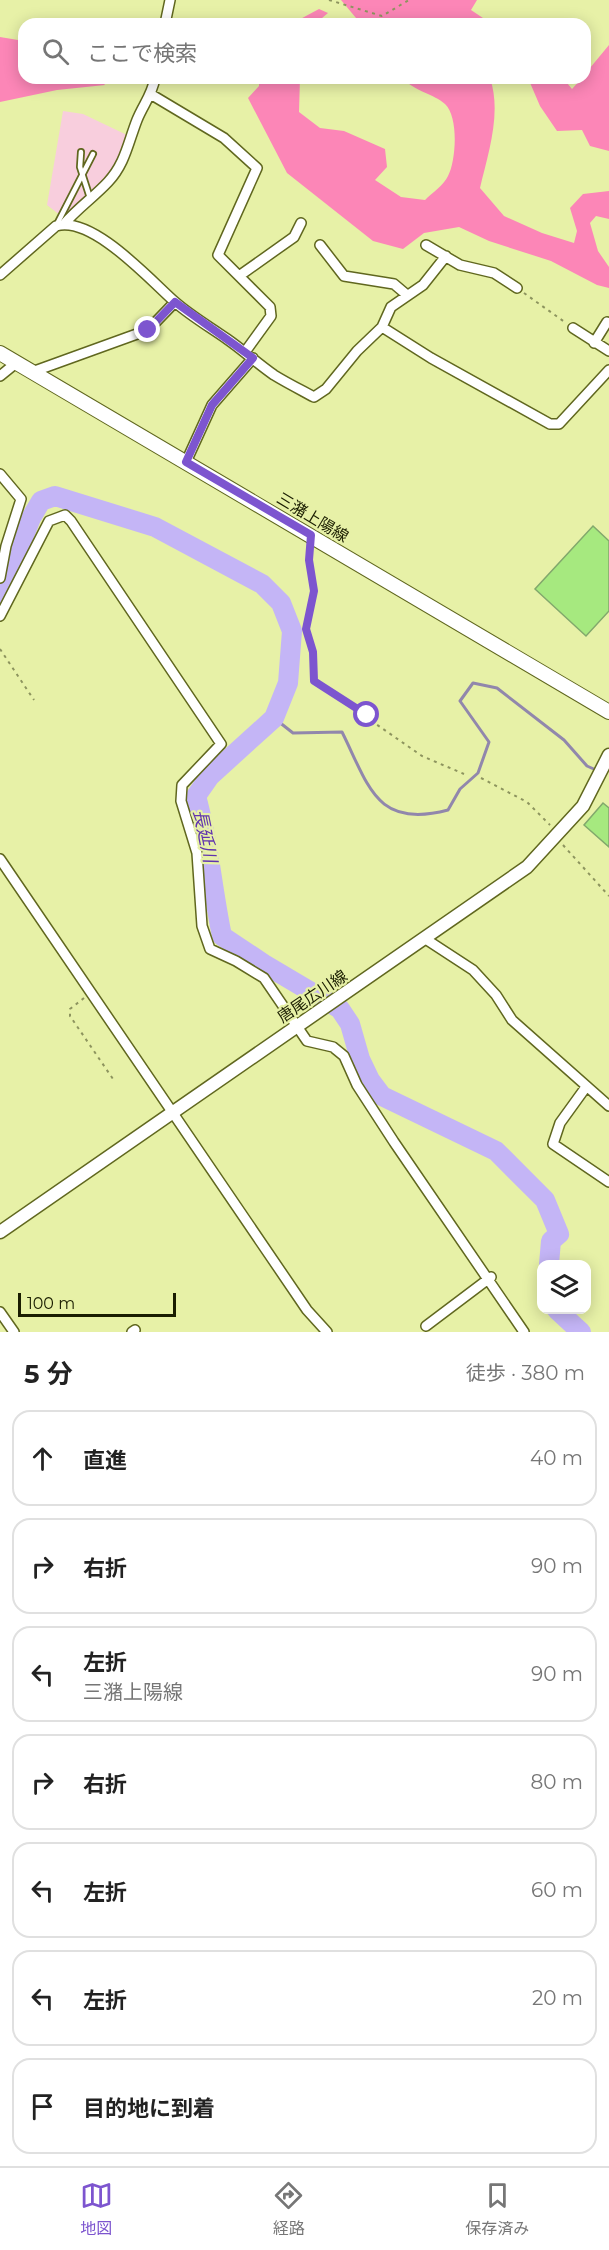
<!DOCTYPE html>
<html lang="ja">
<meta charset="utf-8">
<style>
:root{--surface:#fff;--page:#f2f2f2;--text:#222;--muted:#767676;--line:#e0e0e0;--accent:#7d55cf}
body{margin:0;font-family:Montserrat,"Noto Sans JP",sans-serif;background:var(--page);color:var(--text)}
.controls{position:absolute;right:18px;bottom:18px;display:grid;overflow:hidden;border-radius:12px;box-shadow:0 3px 15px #0003}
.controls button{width:54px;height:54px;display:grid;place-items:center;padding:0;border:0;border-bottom:2px solid var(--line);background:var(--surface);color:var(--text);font:30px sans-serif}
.scale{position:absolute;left:18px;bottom:15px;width:158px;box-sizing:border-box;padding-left:6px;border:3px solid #1a1d01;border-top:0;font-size:16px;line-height:21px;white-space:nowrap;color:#1a1d01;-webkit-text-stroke:4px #e7f1a7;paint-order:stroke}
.stop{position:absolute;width:18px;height:18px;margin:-14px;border:4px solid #7d55cf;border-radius:50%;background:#fff}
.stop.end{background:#7d55cf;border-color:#fff;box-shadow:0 2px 6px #0008}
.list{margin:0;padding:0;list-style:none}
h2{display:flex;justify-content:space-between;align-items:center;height:78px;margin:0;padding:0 24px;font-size:26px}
h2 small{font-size:20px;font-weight:400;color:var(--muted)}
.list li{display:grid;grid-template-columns:39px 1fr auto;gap:18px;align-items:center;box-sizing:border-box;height:96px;margin:0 12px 12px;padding:0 12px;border:2px solid var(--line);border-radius:18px}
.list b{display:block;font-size:22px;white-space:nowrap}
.list p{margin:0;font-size:20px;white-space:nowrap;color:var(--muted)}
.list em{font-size:20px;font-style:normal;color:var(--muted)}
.icon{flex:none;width:33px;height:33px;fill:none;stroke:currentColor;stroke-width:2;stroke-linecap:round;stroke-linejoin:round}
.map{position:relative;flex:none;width:609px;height:1332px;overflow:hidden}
.search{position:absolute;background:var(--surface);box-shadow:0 3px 15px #0003;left:18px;right:18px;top:18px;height:66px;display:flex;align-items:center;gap:15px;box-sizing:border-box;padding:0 21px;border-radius:18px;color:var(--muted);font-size:22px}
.sheet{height:834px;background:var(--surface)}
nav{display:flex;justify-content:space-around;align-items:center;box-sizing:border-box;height:84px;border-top:2px solid var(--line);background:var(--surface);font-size:16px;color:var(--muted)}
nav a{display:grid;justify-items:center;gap:3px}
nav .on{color:var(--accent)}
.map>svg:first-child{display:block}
</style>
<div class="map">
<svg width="609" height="1332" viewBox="0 0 609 1332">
<rect width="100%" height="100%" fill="#e7f1a7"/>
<!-- green -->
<path fill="#f8cedd" d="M63 111 83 114 129 136C121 157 110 176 93 192 83 202 73 208 65 219L47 205Z"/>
<!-- forest -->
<path fill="#fc86b7" d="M341 0H477L471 10 492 24H361Z
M319 9 328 13 315 24H291Z
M0 37 24 41V78H99L105 85 57 90 0 102Z
M609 45V151L590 146 582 130 557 131 540 106 528 78H563L572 89 582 78H585V74Z
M259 78H300L299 112 320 128 344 131 385 149 387 167 375 180 401 197 425 200C432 193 444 185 448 176 456 161 459 117 445 104 434 94 416 92 402 78H490C502 113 488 154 480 188L504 216 542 233 574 243 577 231 570 208 583 194 609 191V219L596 216 590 223 598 251 609 267V288L597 285 551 261 489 241 459 227 424 233 403 249 373 241 287 173 248 98 259 86Z"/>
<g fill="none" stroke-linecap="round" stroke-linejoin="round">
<!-- stream -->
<path stroke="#9187ac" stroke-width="3" d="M274 718 293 733 342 732C369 786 376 829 448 810L460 789 478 773 489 742 460 701 473 683 497 688 564 740 587 766 596 770"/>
<!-- river -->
<path stroke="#c4b5f6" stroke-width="20" d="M0 595 31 518 41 501 55 496 155 527 262 584 281 603 292 631 288 683 274 718 210 776 196 796C209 842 212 889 222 936L264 964 340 1009 350 1024 360 1059 370 1080 382 1096 496 1151 545 1200 559 1234 551 1241 549 1264
M557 1310 581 1332"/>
</g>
<!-- building -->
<path fill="#a6e97f" stroke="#82a86c" stroke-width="1.5" d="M593 526 609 541V611L586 636 535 589Z
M603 803 609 808V847L584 825Z"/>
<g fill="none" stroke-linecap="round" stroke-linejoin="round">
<defs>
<path id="service" d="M81 152 80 167 90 198
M56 226 93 154"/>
<path id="minor" d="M165 24 170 0
M152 95 224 138 257 168 218 255 270 307 271 316 245 352
M65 223C78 208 94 197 108 182 125 164 128 143 137 120 143 105 152 95 155 78
M320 245 344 276 394 284 407 295
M426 245 460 265 494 273 517 288
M0 275 56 226C92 215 150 280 175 302 191 316 210 327 227 339 243 350 258 364 274 375 287 383 301 390 314 397L326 389 357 351 382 327 391 307 423 285 446 256
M239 276 294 237 301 223
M382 327 431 358 550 424H559L609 370
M573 328 609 351
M594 343 607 322
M32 372 148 330 175 302
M0 376 16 363
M186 462 212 405 253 358
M0 474 21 499 6 546 0 578
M0 616 49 521 65 515 71 521 221 744 182 785 181 801 197 853 202 926 210 949 236 961 264 978 307 1041 333 1047 344 1056 357 1085 394 1142 524 1332
M0 859 307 1310 327 1332
M424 938 473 970 496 995 512 1020 609 1106
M586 1087 560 1123 553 1144 609 1182
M0 1312 14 1332
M426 1326 491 1277
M132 1332 135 1330"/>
<path id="secondary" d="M0 1232 527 867 583 806 609 755"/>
<path id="primary" d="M0 353 609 712"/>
</defs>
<!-- service casing -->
<use href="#service" stroke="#60671f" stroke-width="8"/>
<!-- minor casing -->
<use href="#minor" stroke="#60671f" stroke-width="12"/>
<!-- secondary casing -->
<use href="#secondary" stroke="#60671f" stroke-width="15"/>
<!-- primary casing -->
<use href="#primary" stroke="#60671f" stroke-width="16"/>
<!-- path -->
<path stroke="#8d945e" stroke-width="2" stroke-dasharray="3 4.5" stroke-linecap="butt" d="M329 0 382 16 409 0
M524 293 566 323
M310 550 314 591 306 629 313 652 314 681 422 756 464 774
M0 649 34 700
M481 778 527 802 550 825
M563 845 609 896
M84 998 70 1009V1016L113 1079"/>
<!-- service -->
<use href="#service" stroke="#fff" stroke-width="4.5"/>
<!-- minor -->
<use href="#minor" stroke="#fff" stroke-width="9"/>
<!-- secondary -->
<use href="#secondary" stroke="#fff" stroke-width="12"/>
<!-- primary -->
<use href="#primary" stroke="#fff" stroke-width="14"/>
</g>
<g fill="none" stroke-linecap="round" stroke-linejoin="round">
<!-- route -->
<path stroke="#7d55cf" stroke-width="8" d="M148 330 175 302 253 358 212 405 186 462 311 535 309 560 314 591 306 629 313 652 314 681 367 715"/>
</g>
<g text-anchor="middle" stroke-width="4.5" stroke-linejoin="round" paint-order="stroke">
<!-- street labels -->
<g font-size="16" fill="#1a1d01" stroke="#e7f1a7">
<text transform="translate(313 517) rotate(31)" y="6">三潴上陽線</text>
<text transform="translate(312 996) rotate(-34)" y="6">唐尾広川線</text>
</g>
<!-- water labels -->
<g font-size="18" font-style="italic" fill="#6134ae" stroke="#e7f1a7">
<text transform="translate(205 836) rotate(78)" y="6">長延川</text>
</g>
</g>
</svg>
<div class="controls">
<button><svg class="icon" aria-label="layers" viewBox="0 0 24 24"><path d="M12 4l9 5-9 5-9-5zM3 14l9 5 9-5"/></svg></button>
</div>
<div class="scale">100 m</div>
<div class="stop" style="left:367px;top:715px"></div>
<div class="stop end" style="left:148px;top:330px"></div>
<div class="search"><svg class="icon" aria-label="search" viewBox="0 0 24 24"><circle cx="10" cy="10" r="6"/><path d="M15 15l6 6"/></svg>ここで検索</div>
</div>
<section class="sheet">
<h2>5 分<small>徒歩 · 380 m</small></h2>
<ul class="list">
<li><svg class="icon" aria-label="ahead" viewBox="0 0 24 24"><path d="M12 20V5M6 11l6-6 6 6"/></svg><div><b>直進</b></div><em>40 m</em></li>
<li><svg class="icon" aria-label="right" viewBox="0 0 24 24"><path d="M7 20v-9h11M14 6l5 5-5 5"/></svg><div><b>右折</b></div><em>90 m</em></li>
<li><svg class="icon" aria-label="left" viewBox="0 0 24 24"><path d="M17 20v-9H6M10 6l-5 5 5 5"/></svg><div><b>左折</b><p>三潴上陽線</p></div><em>90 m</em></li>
<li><svg class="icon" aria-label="right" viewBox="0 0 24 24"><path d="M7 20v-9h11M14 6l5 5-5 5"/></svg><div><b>右折</b></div><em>80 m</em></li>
<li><svg class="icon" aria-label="left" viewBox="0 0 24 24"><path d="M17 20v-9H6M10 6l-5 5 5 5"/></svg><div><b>左折</b></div><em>60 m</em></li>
<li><svg class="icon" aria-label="left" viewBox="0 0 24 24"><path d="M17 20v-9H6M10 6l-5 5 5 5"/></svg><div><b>左折</b></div><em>20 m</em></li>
<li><svg class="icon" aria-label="arrive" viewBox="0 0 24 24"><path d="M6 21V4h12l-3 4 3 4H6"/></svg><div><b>目的地に到着</b></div></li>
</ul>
</section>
<nav>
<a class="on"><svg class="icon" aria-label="map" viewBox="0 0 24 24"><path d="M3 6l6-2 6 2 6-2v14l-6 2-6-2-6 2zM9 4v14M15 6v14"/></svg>地図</a>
<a><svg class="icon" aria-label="directions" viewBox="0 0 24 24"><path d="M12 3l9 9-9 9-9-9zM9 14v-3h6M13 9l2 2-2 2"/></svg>経路</a>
<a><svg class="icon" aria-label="saved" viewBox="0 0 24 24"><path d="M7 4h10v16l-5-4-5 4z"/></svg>保存済み</a>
</nav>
